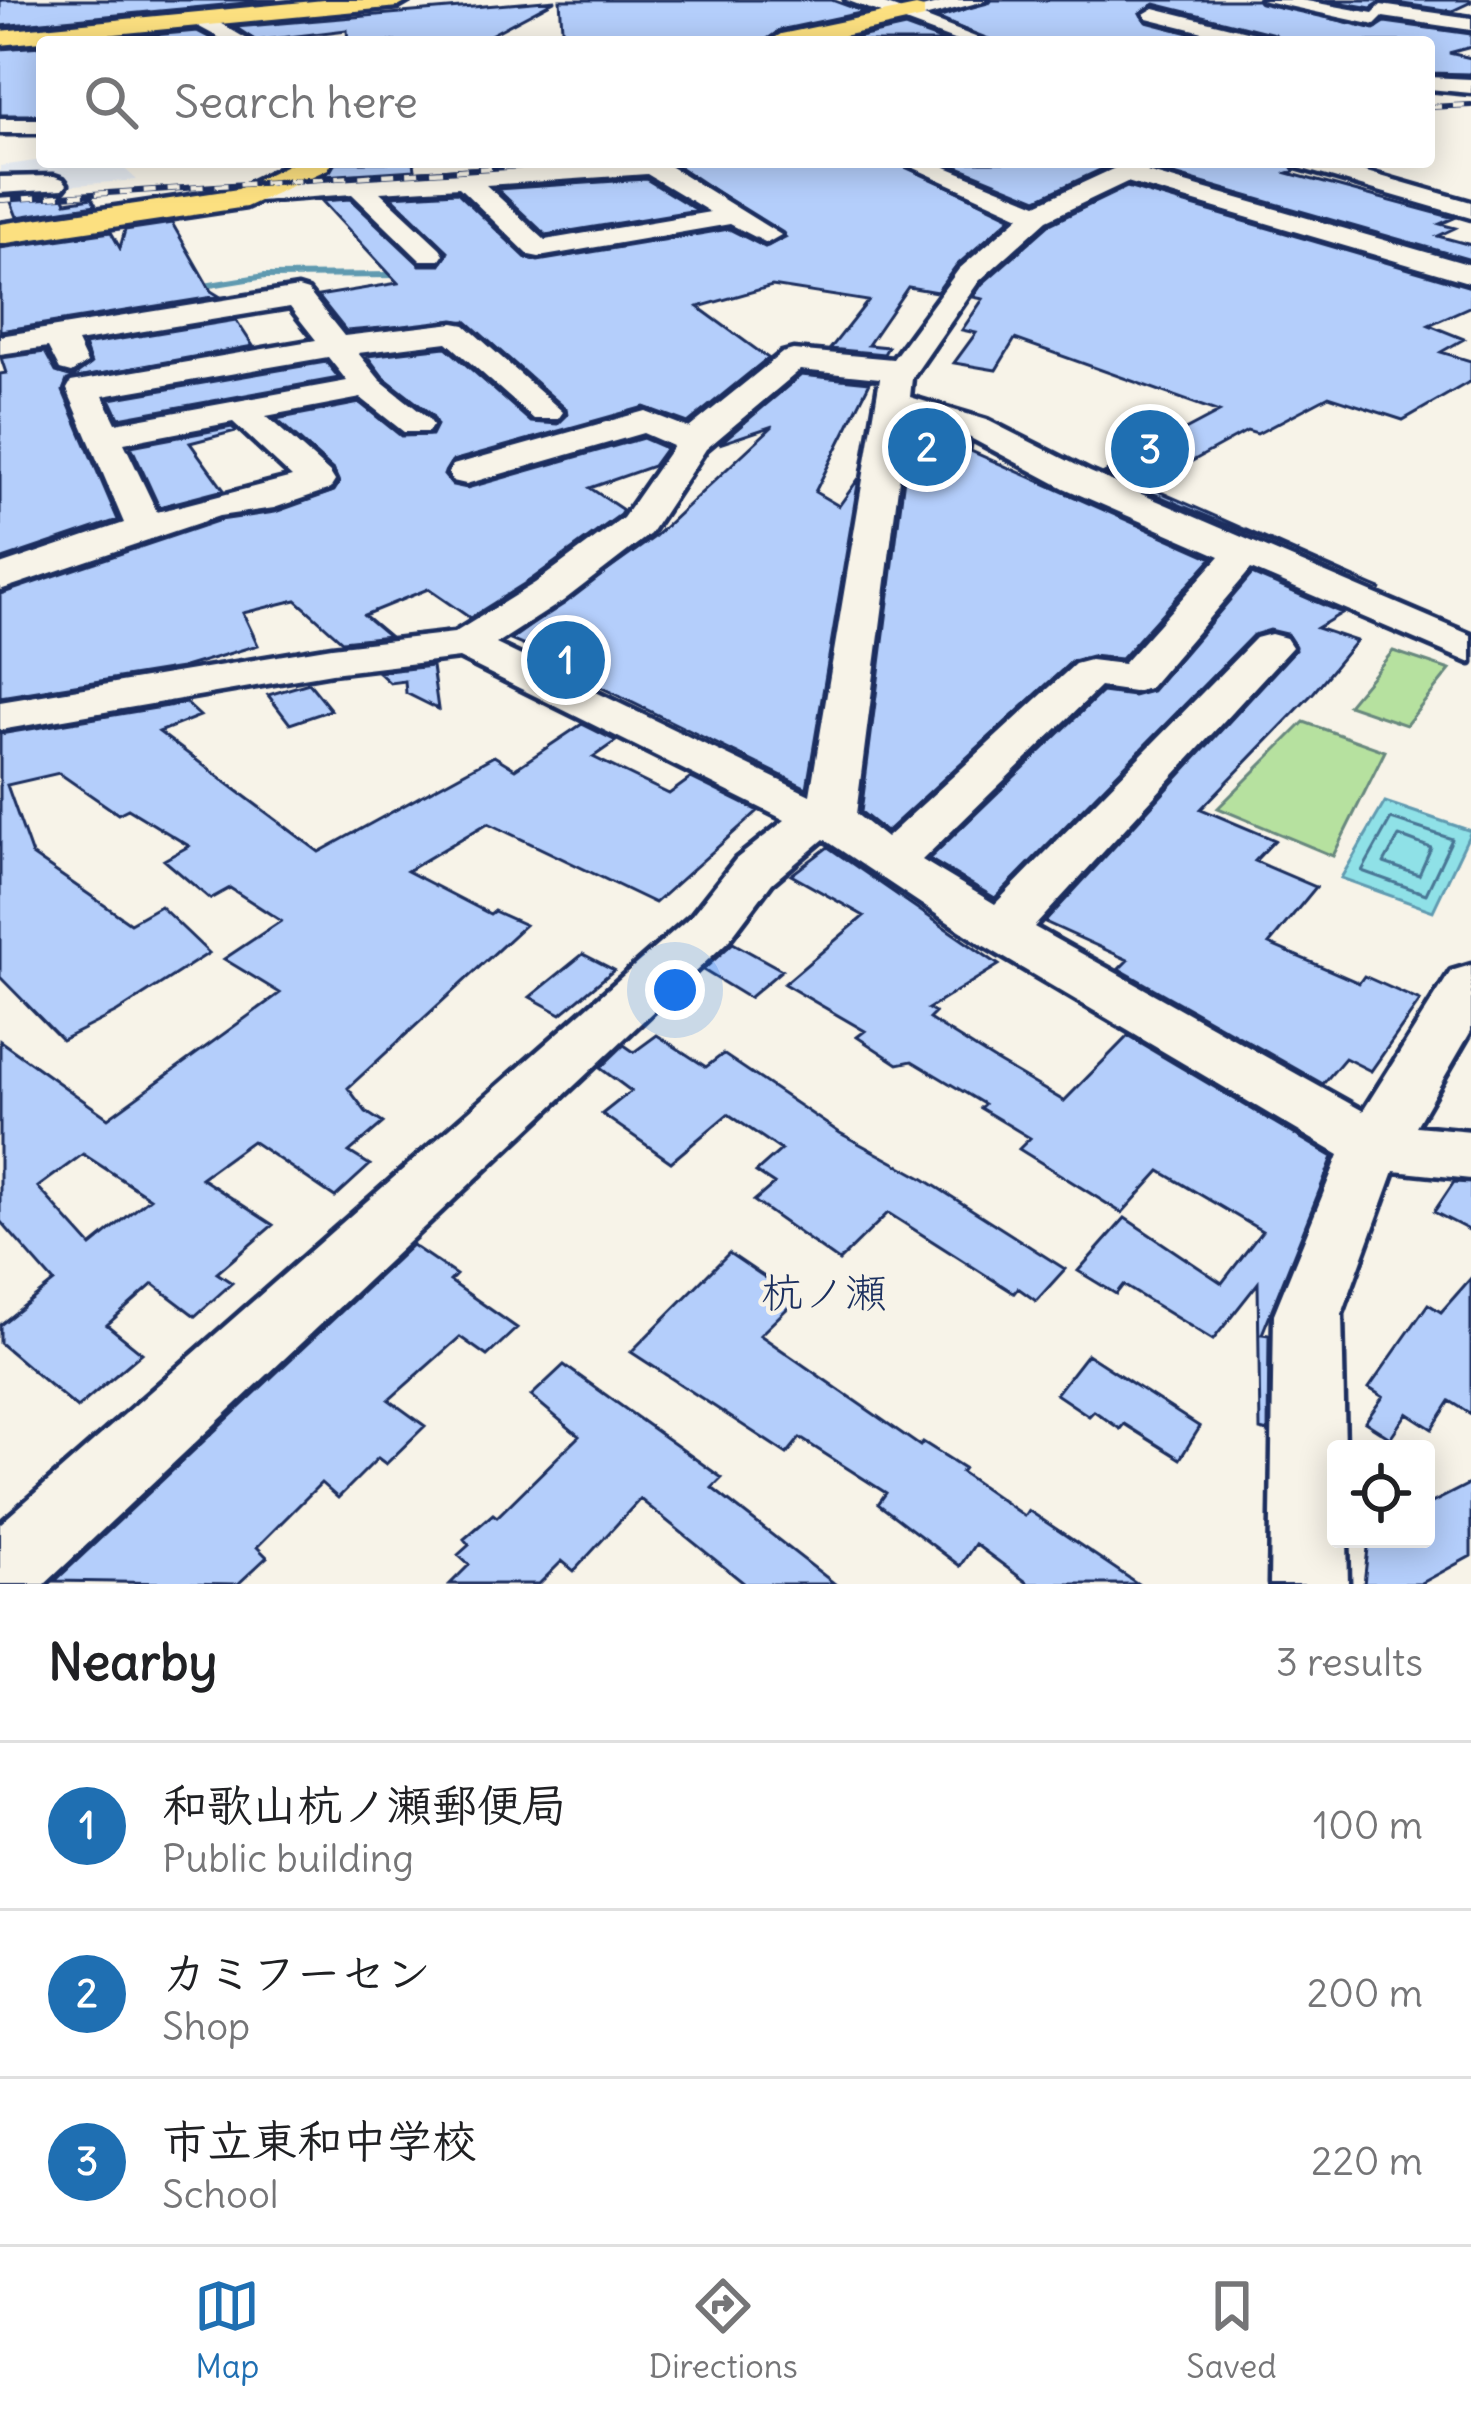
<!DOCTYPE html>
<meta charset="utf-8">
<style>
:root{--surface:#fff;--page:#f6f6f6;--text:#202124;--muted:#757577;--line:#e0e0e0;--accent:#1f6fb2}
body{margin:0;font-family:Delius,"Klee One",sans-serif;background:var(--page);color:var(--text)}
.controls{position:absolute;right:36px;bottom:36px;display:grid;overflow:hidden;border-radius:12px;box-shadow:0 6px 30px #0003}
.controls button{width:108px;height:108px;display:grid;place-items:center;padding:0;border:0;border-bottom:3px solid var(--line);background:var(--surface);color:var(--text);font:60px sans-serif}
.you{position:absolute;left:675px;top:990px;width:42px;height:42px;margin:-30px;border:9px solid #fff;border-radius:50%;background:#1a73e8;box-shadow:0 0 0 18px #1a73e833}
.badge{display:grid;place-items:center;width:78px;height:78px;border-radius:50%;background:var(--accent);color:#fff;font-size:39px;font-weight:700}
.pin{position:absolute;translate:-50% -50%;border:6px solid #fff;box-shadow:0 3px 12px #0006}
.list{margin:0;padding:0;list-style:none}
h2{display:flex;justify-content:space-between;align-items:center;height:156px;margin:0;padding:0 48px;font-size:51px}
h2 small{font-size:39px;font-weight:400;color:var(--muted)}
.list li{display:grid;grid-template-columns:78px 1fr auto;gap:36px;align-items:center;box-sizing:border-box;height:168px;padding:0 48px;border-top:3px solid var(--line)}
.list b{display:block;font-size:45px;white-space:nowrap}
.list p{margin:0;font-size:39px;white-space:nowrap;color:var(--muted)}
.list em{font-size:39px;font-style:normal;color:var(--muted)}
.icon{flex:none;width:66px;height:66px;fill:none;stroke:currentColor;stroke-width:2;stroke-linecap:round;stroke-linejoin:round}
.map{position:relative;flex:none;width:1471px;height:1584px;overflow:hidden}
.search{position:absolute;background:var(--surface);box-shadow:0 6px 30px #0003;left:36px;right:36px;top:36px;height:132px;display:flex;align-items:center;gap:30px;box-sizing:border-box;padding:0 42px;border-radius:12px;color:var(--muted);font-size:45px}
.sheet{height:660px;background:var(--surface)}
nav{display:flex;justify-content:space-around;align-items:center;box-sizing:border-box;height:168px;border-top:3px solid var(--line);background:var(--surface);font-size:33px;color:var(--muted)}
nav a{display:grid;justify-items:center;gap:6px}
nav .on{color:var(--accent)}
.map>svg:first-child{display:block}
</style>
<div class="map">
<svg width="1471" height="1584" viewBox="0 0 1471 1584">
<rect width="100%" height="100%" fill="#f7f3e8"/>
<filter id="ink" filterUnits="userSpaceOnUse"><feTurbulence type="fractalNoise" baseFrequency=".00833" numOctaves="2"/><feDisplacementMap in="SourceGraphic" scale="24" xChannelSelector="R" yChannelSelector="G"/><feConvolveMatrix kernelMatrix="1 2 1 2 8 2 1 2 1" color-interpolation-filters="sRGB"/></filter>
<g filter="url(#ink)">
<!-- built -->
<path fill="#e3e8ee" d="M42 160V162H165L125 169 137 180 0 191V166Z"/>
<!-- green -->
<path fill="#b6e19f" stroke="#68887e" stroke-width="3" d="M1393 651 1450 670 1406 725 1348 705Z
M1304 722 1385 751 1333 856 1218 808Z"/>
<!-- water -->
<path fill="#8fe1e7" stroke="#619ab0" stroke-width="3" d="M1385 802 1471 831 1433 911 1341 878Z"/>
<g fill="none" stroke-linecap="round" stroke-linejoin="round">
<!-- shore -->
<path stroke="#497695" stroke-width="3" d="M1391 819 1452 839 1426 894 1362 871Z
M1399 836 1431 848 1419 875 1384 863Z"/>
<!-- stream -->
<path stroke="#619ab0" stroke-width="6" d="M192 288 265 276 404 275"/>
</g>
<!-- building -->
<path fill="#b4cefb" stroke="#1b2f5e" stroke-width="3" fill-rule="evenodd" d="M0 0H277L0 26Z
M556 0 481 40 466 42H348L347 30 256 41 235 27Z
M560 0H832L865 12 780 30 764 42H563Z
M992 0H1257L1374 29 1385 22 1471 34V47L1449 53 1471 58V74L1429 73V42H1281L1275 34 1155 4 1140 13 1146 22 1224 42H992L938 18Z
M1326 0H1471V2L1452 11 1382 1 1371 8Z
M905 27 946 42H837Z
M197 31 218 42H79Z
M42 46V115H0V49Z
M336 162H414L415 170 323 176Z
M672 162H897L1012 217 956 266 937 292 908 287 868 345 888 347 884 354 830 349 868 301 772 286 698 307 768 358 688 423 644 407 452 461 444 475 452 485 467 488 643 438 666 448 653 466 590 488 623 510 620 515 532 579 470 618 428 589 364 615 389 636 342 641 296 600 243 613 258 645 181 668 0 697V594L220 520 275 512 334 491 339 483 334 471 276 419 360 403 401 436 432 435 437 425 432 415 383 377 367 356 446 347 531 422 558 424 567 415 566 409 466 321 346 331 318 296 398 283 322 201 350 199 420 265H440L448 251 391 196 457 192 526 258 538 261 729 229 765 247 785 237Z
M946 162H1117L1037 199Z
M1164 162H1289L1294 171 1288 173 1454 218 1440 224 1455 228 1438 236 1471 245V260L1157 170Z
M646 179 697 210 546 235 497 189Z
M1127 187 1471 287V306L1429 325 1464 339 1441 352 1471 361V381L1403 420 1329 396 1257 434 1247 431 1147 486 1382 590 1104 473 1219 412 1015 339 996 370 954 363 976 333 962 330 983 299 973 297 982 284 1050 224Z
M62 194 66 202 92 198 96 205 17 217 9 197Z
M172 223 211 291 219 296 0 331V248L111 232 120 248 125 230Z
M236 320 253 346 67 380 63 391 118 520 0 560V374L6 373 1 358 45 352 56 372 73 377 91 364 84 345Z
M326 362 339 378 119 418 110 399Z
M801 375 870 382 815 492 839 506 859 478 807 788 578 676 585 671 510 640 653 538 773 426 719 444Z
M911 423 961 438 972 444 971 451 1212 558 1121 659 1091 656 1072 661 886 832 861 812Z
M232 427 236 431 190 443 224 490 159 507 131 446Z
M1252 574 1342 613 1317 628 1356 641 1314 692 1201 809 1275 840 1255 861 1316 887 1269 944 1359 983 1364 976 1420 1001 1371 1071 1345 1058 1323 1084 1119 969 1128 960 1045 922 1295 650 1287 634 1270 630 1253 635 995 898 929 859 1102 692 1133 696 1152 691Z
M432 666 438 709 406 693 405 681 390 683 378 672Z
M309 683 331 710 290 724 268 695Z
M186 703 200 716 159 732 319 852 494 756 515 769 582 724 616 741 593 757 669 794 691 778 758 811 655 903 488 823 407 871 490 914 494 911 525 925 348 1088 366 1112 383 1123 349 1152 370 1165 335 1197 252 1141 201 1178 273 1225 217 1273 232 1283 195 1316 153 1284 107 1325 142 1353 77 1408 0 1343V1325L54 1282 0 1221V1041L108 1118 280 993 224 959 281 921 230 888 210 899 164 860 189 846 128 809 118 814 59 773 7 785 32 855 130 923 160 906 209 953 117 1012 62 1040 0 977V734ZM83 1154 150 1198 91 1246 38 1187Z
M828 847 999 965 928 1009 935 1013 929 1019 996 1061 1064 1101 1128 1036 1333 1157 1262 1334 1269 1335 1268 1432 1260 1430 1258 1283 1213 1340 1123 1285 1116 1294 1078 1271 1125 1218 1222 1283 1262 1231 1160 1171 1122 1213 1019 1149 1030 1138 980 1108 984 1104 912 1061 898 1064 857 1037 865 1031 784 984 864 916 791 875Z
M733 943 782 970 749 998 703 970Z
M583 954 614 970 561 1014 530 997Z
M657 1035 706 1067 723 1054 840 1133 924 1179 1065 1269 1036 1301 1018 1288 1014 1293 888 1213 839 1261 754 1201 774 1184 756 1172 781 1150 728 1114 671 1162 602 1114 631 1091 600 1068 624 1045 634 1052Z
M1454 1182 1471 1183V1231L1434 1212Z
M412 1245 456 1275 450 1281 517 1328 487 1356 460 1337 389 1400 425 1426 386 1464 378 1458 338 1498 321 1483 257 1547 267 1557 238 1584 55 1581Z
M729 1253 797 1299 760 1335 920 1446 923 1442 964 1468 961 1472 1024 1516 1028 1510 1138 1584H1029L975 1544 960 1566 878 1504 886 1493 800 1438 787 1454 631 1352Z
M1471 1278V1414L1450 1401 1432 1429 1407 1413 1390 1438 1365 1422 1383 1397 1369 1388 1428 1304 1441 1312Z
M1087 1354 1200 1427 1180 1459 1124 1424 1120 1429 1094 1411 1089 1416 1056 1394Z
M564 1365 722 1478 712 1488 835 1584H745L640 1499 574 1571 562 1561 539 1584H450L469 1565 458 1555 469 1545 464 1539 493 1514 497 1517 579 1436 531 1396Z
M1471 1483V1556L1420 1584H1364L1369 1539H1426V1506Z"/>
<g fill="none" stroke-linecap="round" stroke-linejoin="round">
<defs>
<path id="minor" d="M846 0H873L907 12 952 0H988L924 17 988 42H959Z
M1261 0H1301L1373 13 1381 5 1471 18V30L1383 17 1375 25Z
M1154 8 1274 38 1277 42H1243L1147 18 1144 14Z
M192 15H206L252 42H227L192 23Z
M1429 77 1471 79V93L1429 89Z
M0 119H42V133H0Z
M602 162H663L781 235 767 243 730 224 539 257 529 255 459 187 380 192 440 248 444 254 440 260H420L352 194 259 201 246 193 259 185ZM647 174 710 212 545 240 486 185Z
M901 162H934L1037 204 1128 162H1160L1147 172 1471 265V283L1127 182 1047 220 979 281 912 378 910 397 987 420 1090 472 1471 635V663L1251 569 1149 688 1134 692 1100 687 922 860 995 904 1256 638 1271 634 1286 638 1292 647 1034 927 1363 1111 1451 971 1471 965V1031L1416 1126 1471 1131V1179L1394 1171 1342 1314 1345 1449H1336V1539H1347L1348 1584H1270L1274 1314 1339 1155 981 944 824 839 772 883 729 940 45 1584H0V1524L691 916 736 859 785 820 459 658 332 673 0 730V702L332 647 454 633 535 583 623 518 673 446 643 433 466 484 453 481 448 473 453 465 645 411 689 428 782 353 793 350 893 359 959 269 1020 216ZM800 370 880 378 810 795 496 644 563 601 650 534 706 449ZM907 417 963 434 1064 488 1220 556 1123 664 1090 660 1075 664 886 838 856 814Z
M1293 162H1332L1471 202V218L1296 167Z
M54 176 63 179 67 184 63 189 0 193V177Z
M298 288 308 291 344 336 454 323 465 325 563 412 558 419H534L447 342 358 353 380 380 428 418 433 425 428 432H404L361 398 266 416 330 473 335 481 330 489 274 508 219 516 0 590V565L124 523 67 389 71 382 316 340 290 307 77 342 87 363 71 373 60 370 48 347 0 354V336ZM328 357 347 381 116 423 103 396ZM233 422 292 477 157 512 124 443Z"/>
<path id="major" d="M324 0H410L398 7 0 45V31Z
M916 6 924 8V18L816 42H768L781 34Z
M293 162H332L328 169 246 207 0 244V224L238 189Z"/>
</defs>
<!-- minor casing -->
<use href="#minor" stroke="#1b2f5e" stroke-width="9"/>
<!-- major casing -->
<use href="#major" stroke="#1b2f5e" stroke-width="9"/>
<!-- minor -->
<use href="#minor" fill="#f7f3e8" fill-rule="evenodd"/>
<!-- major -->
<use href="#major" fill="#fce080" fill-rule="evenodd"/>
<defs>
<path id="rail" d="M1429 107 1471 105
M0 200 584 162"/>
</defs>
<!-- rail casing -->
<use href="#rail" stroke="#1b2f5e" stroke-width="6"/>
<!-- rail -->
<use href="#rail" stroke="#f7f3e8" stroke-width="4.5" stroke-dasharray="12" stroke-linecap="butt"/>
</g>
</g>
<g text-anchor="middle" stroke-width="9" stroke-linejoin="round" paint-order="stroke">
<!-- near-quarter labels -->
<g font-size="42" fill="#1b2f5e" stroke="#f7f3e8">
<text x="824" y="1307">杭ノ瀬</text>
</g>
</g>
</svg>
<div class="controls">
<button><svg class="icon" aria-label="locate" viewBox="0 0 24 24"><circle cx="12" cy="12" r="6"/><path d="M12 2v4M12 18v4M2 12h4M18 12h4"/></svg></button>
</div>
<div class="you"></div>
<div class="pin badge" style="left:566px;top:660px">1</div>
<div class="pin badge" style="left:927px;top:447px">2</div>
<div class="pin badge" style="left:1150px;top:449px">3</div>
<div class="search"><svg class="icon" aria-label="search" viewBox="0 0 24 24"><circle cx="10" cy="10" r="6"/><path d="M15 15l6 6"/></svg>Search here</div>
</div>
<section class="sheet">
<h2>Nearby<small>3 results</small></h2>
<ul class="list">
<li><span class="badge">1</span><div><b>和歌山杭ノ瀬郵便局</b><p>Public building</p></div><em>100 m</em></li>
<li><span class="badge">2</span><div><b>カミフーセン</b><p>Shop</p></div><em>200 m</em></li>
<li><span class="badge">3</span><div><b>市立東和中学校</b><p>School</p></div><em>220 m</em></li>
</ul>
</section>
<nav>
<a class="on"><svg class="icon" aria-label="map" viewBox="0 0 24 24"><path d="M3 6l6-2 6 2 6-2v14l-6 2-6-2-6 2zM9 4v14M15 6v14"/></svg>Map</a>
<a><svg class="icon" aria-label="directions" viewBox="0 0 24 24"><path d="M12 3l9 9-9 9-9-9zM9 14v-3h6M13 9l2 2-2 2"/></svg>Directions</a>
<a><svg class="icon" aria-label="saved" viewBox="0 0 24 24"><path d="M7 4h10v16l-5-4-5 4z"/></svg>Saved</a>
</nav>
